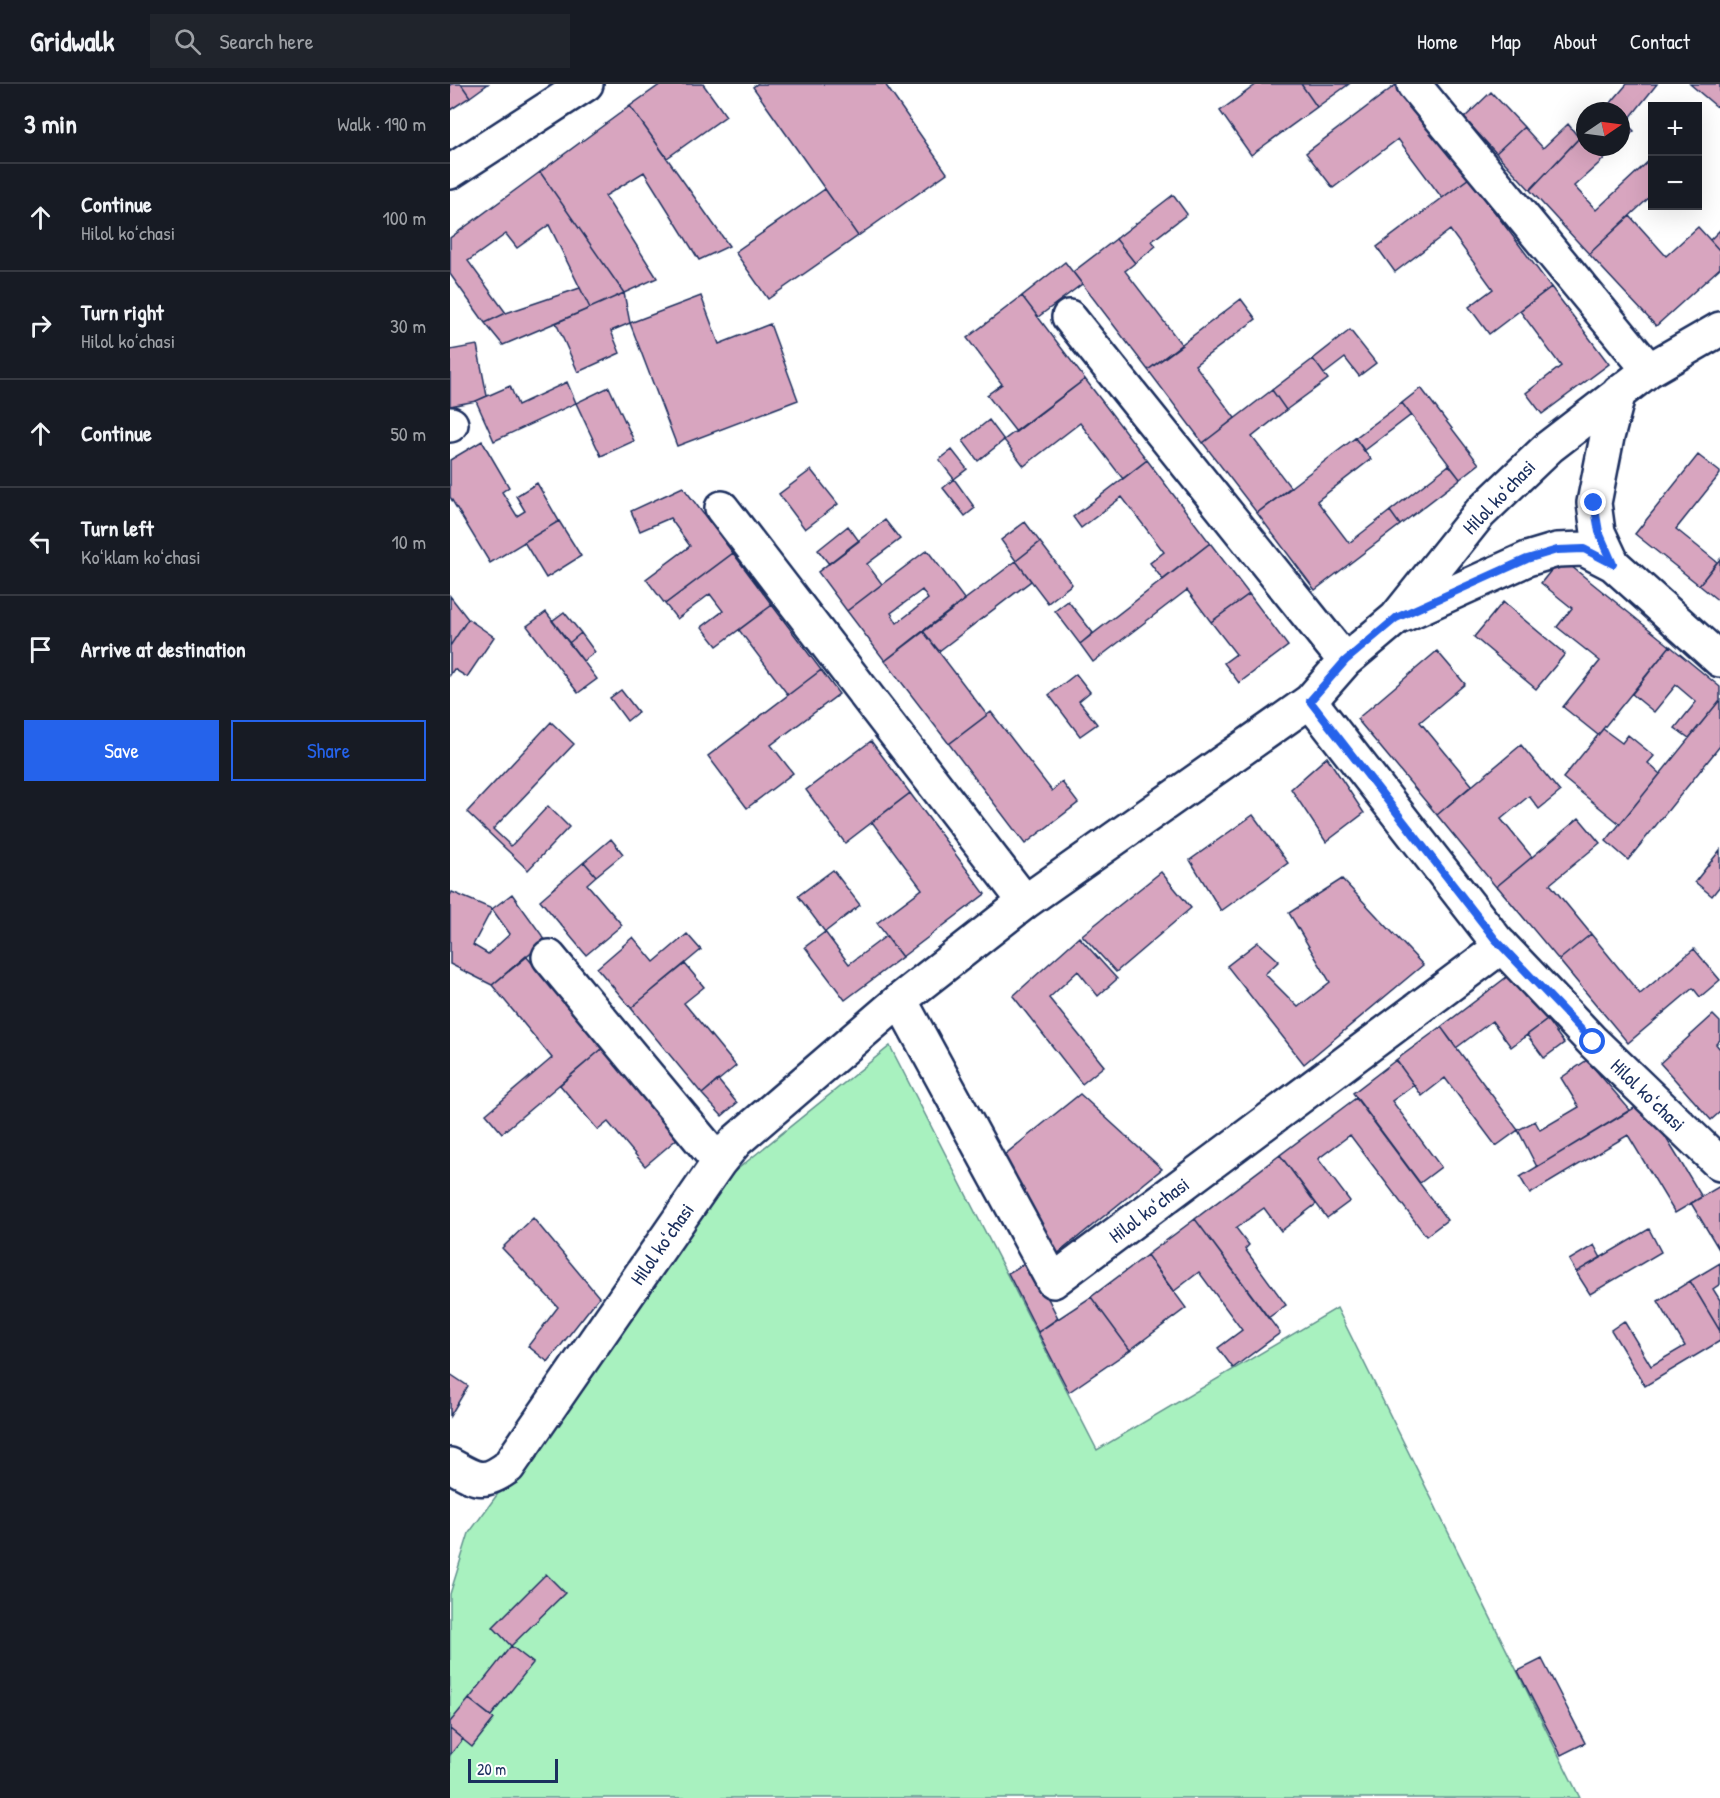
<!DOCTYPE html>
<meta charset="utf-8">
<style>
:root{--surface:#171b24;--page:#20242c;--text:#f1f3f6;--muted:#9ea1a6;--line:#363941;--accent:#2563eb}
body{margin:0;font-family:"Patrick Hand",sans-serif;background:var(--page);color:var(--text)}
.controls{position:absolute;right:18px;top:18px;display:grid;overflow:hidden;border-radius:0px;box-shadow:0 6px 24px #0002}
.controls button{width:54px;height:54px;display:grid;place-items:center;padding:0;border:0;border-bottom:2px solid var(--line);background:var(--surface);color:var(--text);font:30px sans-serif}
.compass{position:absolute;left:1126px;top:18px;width:54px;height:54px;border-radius:50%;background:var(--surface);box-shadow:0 6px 24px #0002;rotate:77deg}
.scale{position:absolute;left:18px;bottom:15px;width:90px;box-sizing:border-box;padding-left:6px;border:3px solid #1b2f5e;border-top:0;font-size:16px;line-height:21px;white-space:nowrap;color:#1b2f5e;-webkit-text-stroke:4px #fff;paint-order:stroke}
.stop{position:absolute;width:18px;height:18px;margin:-14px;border:4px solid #2563eb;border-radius:50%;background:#fff}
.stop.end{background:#2563eb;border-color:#fff;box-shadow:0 2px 6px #0008}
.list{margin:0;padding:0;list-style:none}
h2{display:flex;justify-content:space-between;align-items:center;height:78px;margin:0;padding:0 24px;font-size:26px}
h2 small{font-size:20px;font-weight:400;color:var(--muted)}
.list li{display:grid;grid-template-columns:39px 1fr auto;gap:18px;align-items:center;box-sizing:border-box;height:108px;padding:0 24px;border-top:2px solid var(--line)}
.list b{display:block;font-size:22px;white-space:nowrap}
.list p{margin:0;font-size:20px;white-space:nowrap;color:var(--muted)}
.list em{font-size:20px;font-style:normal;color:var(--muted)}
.actions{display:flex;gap:12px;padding:18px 24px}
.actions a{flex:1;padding:14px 0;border:2px solid var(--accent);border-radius:0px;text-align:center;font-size:21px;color:var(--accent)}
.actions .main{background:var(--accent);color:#fff}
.icon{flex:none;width:33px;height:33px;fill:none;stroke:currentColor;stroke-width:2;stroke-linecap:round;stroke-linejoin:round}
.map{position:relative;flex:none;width:1270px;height:1714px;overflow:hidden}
header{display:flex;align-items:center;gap:36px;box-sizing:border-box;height:84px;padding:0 30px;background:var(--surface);border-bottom:2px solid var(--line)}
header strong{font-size:28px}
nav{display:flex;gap:33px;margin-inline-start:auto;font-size:21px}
.search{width:420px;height:54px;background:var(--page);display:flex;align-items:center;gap:15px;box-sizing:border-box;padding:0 21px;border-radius:0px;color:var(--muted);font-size:22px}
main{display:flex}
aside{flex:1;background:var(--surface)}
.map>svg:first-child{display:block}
</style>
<header>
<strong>Gridwalk</strong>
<div class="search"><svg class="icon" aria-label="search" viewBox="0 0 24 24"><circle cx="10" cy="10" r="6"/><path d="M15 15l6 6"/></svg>Search here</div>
<nav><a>Home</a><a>Map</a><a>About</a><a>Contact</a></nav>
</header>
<main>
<aside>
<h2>3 min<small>Walk · 190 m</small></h2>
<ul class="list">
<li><svg class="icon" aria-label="ahead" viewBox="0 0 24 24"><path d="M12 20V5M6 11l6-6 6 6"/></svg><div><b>Continue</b><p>Hilol koʻchasi</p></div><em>100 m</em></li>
<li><svg class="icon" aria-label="right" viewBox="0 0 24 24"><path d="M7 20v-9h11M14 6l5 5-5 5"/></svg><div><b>Turn right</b><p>Hilol koʻchasi</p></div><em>30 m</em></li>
<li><svg class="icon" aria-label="ahead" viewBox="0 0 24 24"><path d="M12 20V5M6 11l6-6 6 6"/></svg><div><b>Continue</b></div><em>50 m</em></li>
<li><svg class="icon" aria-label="left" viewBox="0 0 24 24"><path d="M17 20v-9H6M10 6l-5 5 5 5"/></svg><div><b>Turn left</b><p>Koʻklam koʻchasi</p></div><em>10 m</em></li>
<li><svg class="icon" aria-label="arrive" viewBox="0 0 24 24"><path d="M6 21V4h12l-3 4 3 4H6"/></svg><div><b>Arrive at destination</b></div></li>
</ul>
<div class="actions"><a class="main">Save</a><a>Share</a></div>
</aside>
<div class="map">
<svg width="1270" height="1714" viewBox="0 0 1270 1714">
<rect width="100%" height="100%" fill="#fff"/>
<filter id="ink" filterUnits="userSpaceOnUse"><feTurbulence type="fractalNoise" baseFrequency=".0167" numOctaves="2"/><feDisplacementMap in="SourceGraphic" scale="12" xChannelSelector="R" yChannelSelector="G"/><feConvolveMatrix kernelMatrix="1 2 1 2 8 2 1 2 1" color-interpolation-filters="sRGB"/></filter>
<g filter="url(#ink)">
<!-- green -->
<path fill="#a8f1bf" stroke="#62908e" stroke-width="1.5" d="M440 962 647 1366 887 1224 1130 1714H0V1510L19 1449 284 1088Z"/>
<!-- building -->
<path fill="#d8a5bf" stroke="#1b2f5e" stroke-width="1.5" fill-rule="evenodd" d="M0 0H11L20 13 0 26Z
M11 0H38L20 13Z
M211 0H253L276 32 217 74 180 22Z
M307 0H435L497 89 408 152 303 3Z
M807 0H851L867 23 801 71 770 27Z
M851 0H899L867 23Z
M947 0H950L1019 94 992 114 948 55 883 104 856 69Z
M1177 0H1207L1176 39 1171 34V27H1164L1159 21Z
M1240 0H1270V19L1267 23Z
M1041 8 1074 43 1046 69 1014 34Z
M180 22 279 162 249 176 194 88 155 112 207 194 174 209 90 88Z
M1171 34 1184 47 1171 59Z
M1118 40 1129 54 1080 106 1046 69 1074 43 1093 64Z
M1135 48V63H1167L1124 102 1146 126 1202 74V111L1139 170 1080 106Z
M90 88 174 209 140 224 99 141 67 164 56 150 18 177 56 229 35 239 0 190V154Z
M1019 94 1101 203 1039 250 1019 223 1043 205 1000 146 945 188 927 163Z
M375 105 408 152 318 215 285 168Z
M723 111 737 130 702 157 706 162 685 179 666 155Z
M1180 132 1216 172 1248 143 1270 167V184L1206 242 1139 170Z
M1270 146V167L1260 156Z
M666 155 685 179 675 187 732 261 698 286 623 188Z
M615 178 632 200 588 233 572 212Z
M1101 203 1159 280 1092 330 1076 309 1111 282 1070 227Z
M130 204 140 224 53 261 35 239 56 229Z
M174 209 180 239 161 247 170 269 128 288 106 239Z
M251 212 269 260 320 240 348 316 227 362 180 239Z
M572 212 635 295 566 348 537 311 552 300 517 254Z
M791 215 806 235 745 281 785 334 753 359 698 286Z
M900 246 926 279 909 292 895 274 874 290 863 275Z
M27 261 37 312 26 317 0 322V266Z
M863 275 878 295 836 326 822 306Z
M635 295 697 376 673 395 630 339 574 382 554 356Z
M117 298 126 319 44 357 26 317 60 302 68 321Z
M159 303 184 357 151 372 126 319Z
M971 304 1029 380 1010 395 952 319Z
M822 306 836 326 802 353 841 404 807 429 753 359Z
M952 319 961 331 914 367 905 354Z
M539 336 554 356 528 377 513 357Z
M905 354 921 375 867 417 899 459 940 427 950 441 865 506 807 429Z
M32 357 59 403 52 408 67 432 75 427 66 412 87 399 109 437 40 479 0 413V376Z
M502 366 517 385 504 395 489 376Z
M1248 371 1270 388V390L1226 445 1267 478 1249 501 1185 450Z
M697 376 760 459 713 496 700 479 714 468 672 413 631 444 623 433Z
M999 381 1010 395 950 441 940 427Z
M361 386 388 420 355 445 329 410Z
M504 395 525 424 515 432 493 404Z
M233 403 283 469 215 520 196 495 240 462 220 434 190 447 181 427Z
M435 436 450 455 417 480 432 500 397 527 368 488Z
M109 437 131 472 96 494 74 458Z
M575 438 590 458 566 477 551 456Z
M398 442 409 457 379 480 368 466Z
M590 458 622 500 598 519 566 477Z
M760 459 799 510 761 538 737 506 643 578 630 560Z
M477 466 515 516 435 577 397 527ZM472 506 478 515 447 539 441 529Z
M283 469 322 521 267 562 252 543 273 527 260 510 227 535 215 520Z
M1111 474 1220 562 1148 651 1113 623 1150 577 1107 543 1122 524 1091 499Z
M1270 475V518L1249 501Z
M566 477 581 497 489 567 473 547Z
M799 510 838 562 789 599 774 579 786 570 761 538Z
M0 512 18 535 0 562Z
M618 517 643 549 630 560 605 527Z
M1053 518 1115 570 1086 605 1024 553Z
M322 521 371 586 338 611 289 546Z
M96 528 147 595 128 609 77 542Z
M114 528 131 549 119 559 102 537Z
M18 535 44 553 17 593 4 585 0 591V562Z
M473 547 537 631 499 660 435 577Z
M131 549 145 568 133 577 119 559Z
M1220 562 1270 603V616L1239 654 1225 644 1246 618 1226 601 1204 628 1182 610Z
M987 567 1015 600 970 638 1022 701 987 731 907 635Z
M371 586 389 610 321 661 343 689 297 724 258 672Z
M626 590 640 608 629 617 647 640 630 652 599 611Z
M171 606 188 628 177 637 160 614Z
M1270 616V662L1178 776 1156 757Z
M541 628 602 707 612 698 628 719 575 760 499 660Z
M101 638 124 660 43 745 61 762 98 722 119 743 78 786 17 728Z
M1153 645 1172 659 1178 651 1204 672 1198 679 1210 690 1170 740 1113 694Z
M421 657 460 709 395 759 356 706Z
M1071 661 1110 708 1089 725 1079 712 1051 735 1082 773 1046 803 987 731Z
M877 673 914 729 876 758 841 705Z
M460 709 535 810 452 873 427 839 472 805 422 738Z
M803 731 838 779 771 827 740 776Z
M1129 734 1150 759 1100 800 1141 850 1109 876 1047 802Z
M161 755 173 770 146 792 134 778Z
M1270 766V802L1262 812 1245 798Z
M134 778 146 792 137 800 172 841 136 871 90 816Z
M383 786 410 821 375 848 348 812Z
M711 788 741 824 666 888 632 851Z
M892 795 973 881 854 980 777 882 808 858 829 877 815 890 848 923 880 898 839 829Z
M2 808 42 825 62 810 96 857 42 901 0 880V812ZM42 825 60 850 38 870 23 861Z
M375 848 399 880 436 852 452 873 395 916 355 863Z
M237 850 251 866 181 924 147 884 183 853 204 878Z
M1141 850 1190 910 1244 865 1270 896 1250 913 1243 904 1178 959 1109 876Z
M629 853 667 895 648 912 628 887 599 914 654 982 632 1000 563 912Z
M76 872 153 964 52 1049 36 1030 102 974 42 901Z
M235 880 254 903 234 919 286 982 252 1010 181 924Z
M1062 889 1097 936 1061 963 1042 937 1006 964 991 943Z
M1263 931 1270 938V956L1266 960 1270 965V1028L1261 1036 1210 979Z
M1097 936 1114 959 1094 974 1077 951Z
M991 943 1068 1046 1046 1062 995 994 972 1012 946 976Z
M153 964 228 1054 195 1082 158 1038 148 1046 110 1001Z
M946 976 964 1001 942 1017 991 1083 970 1099 903 1009Z
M1137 976 1180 1026 1087 1083 1068 1046 1085 1037 1090 1046 1129 1023 1111 994Z
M268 996 287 1019 272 1032 252 1010Z
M630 1010 712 1085 601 1175 548 1076Z
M906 1014 997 1136 976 1152 900 1051 868 1075 900 1117 877 1134 830 1071Z
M1194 1018 1252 1113 1225 1129 1178 1051 1080 1110 1070 1093Z
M830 1071 866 1120 831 1147 814 1124 786 1144 799 1161 795 1165 836 1221 818 1234 745 1135Z
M1270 1102V1167L1241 1119Z
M83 1134 149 1213 98 1278 78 1262 108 1223 52 1164Z
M745 1135 830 1249 783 1284 768 1264 792 1246 749 1188 723 1208 697 1171Z
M1199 1145 1211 1168 1140 1210 1126 1188Z
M1144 1161 1151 1174 1126 1188 1119 1176Z
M697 1171 736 1224 680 1266 641 1213Z
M579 1177 608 1234 588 1248 558 1189Z
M1270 1179V1200L1263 1205 1270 1216V1247L1240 1197Z
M1240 1197 1270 1247V1257L1195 1302 1161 1246 1174 1237 1201 1282 1235 1262 1208 1217Z
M641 1213 680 1266 619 1308 588 1248Z
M0 1290 18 1302 0 1332Z
M96 1490 115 1509 61 1562 43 1543Z
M61 1562 83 1579 41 1632 19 1615Z
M1092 1575 1135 1659 1111 1671 1068 1587Z
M19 1615 44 1635 22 1663 0 1645V1638Z
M0 1645 13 1655 0 1671Z"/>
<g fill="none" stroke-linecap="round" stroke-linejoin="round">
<defs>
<path id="minor" d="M964 1 1199 286
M0 88 136 0
M619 233 895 577
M1169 308 1157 353 1144 419 1148 448 1163 480 1270 576
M0 341 1 340
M272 424 575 818
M951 532 1077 475 1107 466 1134 465 1163 480
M860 617 1045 855 1143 958 1270 1080
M99 873 269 1078
M450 916 603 1197 1052 862
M0 1381C26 1395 32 1402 58 1383L269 1078 286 1057 450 916 575 818 860 617 895 577 946 534 1030 429 1099 363 1199 286 1270 245"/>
</defs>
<!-- minor casing -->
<use href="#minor" stroke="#1b2f5e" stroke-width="38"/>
<!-- minor -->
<use href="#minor" stroke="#fff" stroke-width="33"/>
</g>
</g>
<g fill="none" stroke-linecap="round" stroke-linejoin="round" filter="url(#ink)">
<!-- route -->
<path stroke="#2563eb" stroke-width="8" d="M1143 958 1045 855 860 617 895 577 946 534 1077 475 1107 466 1134 465 1163 480 1149 448 1144 419"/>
</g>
<g text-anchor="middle" stroke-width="5" stroke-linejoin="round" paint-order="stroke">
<!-- street labels -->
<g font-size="20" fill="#1b2f5e" stroke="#fff">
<text transform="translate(1049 413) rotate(-46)" y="7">Hilol koʻchasi</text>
<text transform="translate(1198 1011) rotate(44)" y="7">Hilol koʻchasi</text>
<text transform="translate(699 1126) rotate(-37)" y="7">Hilol koʻchasi</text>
<text transform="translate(212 1160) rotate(-55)" y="7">Hilol koʻchasi</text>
</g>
</g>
</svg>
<div class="controls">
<button>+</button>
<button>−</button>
</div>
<svg class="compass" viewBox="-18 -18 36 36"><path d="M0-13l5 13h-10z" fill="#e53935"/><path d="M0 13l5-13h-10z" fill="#9ea1a6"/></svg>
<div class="scale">20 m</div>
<div class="stop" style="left:1143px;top:958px"></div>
<div class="stop end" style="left:1144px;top:419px"></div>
</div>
</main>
